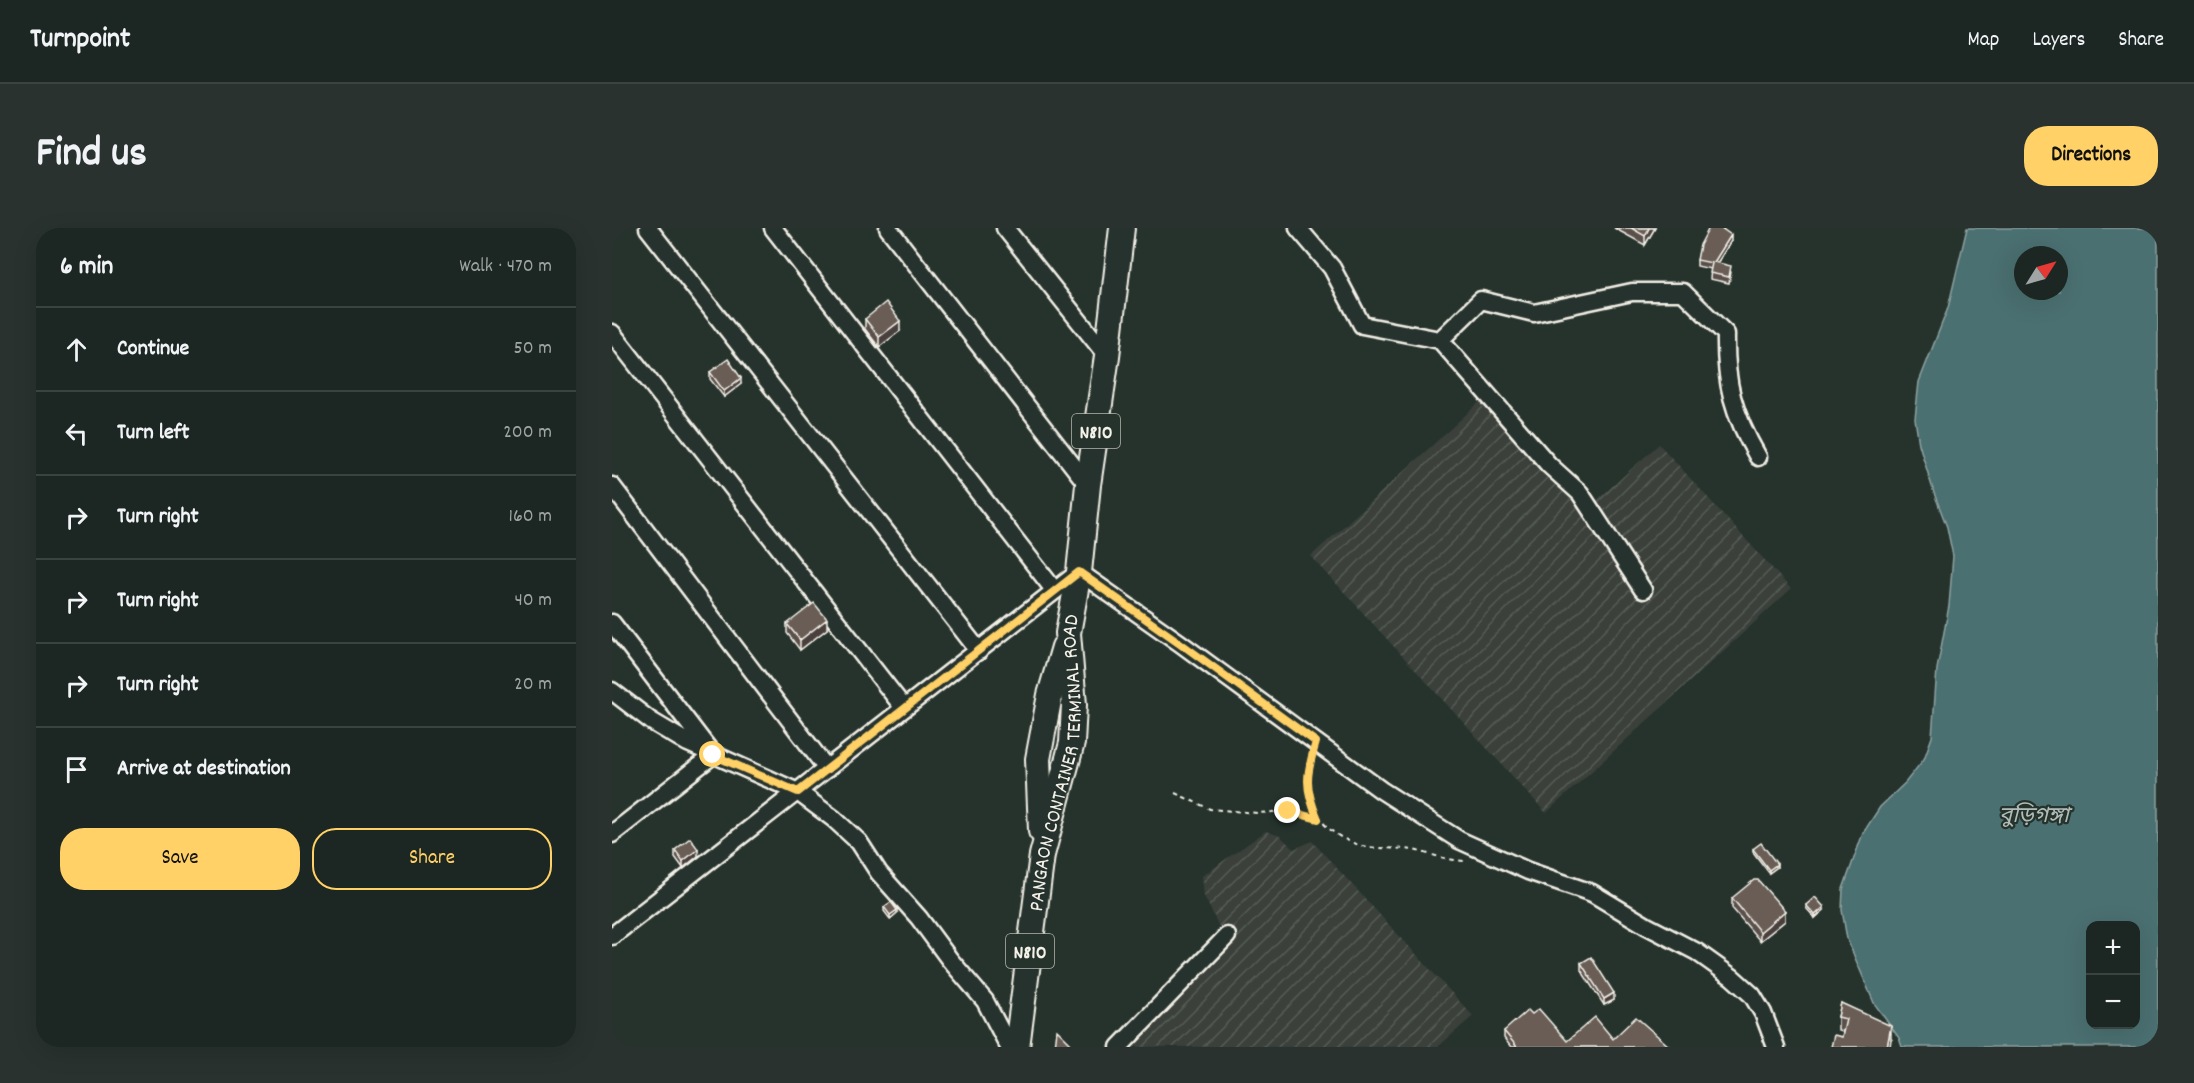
<!DOCTYPE html>
<meta charset="utf-8">
<style>
:root{--surface:#1c2622;--page:#29322f;--text:#f1f3f6;--muted:#a0a5a5;--line:#3a4340;--accent:#ffd166}
body{margin:0;font-family:Dekko,"Noto Sans Bengali",sans-serif;background:var(--page);color:var(--text)}
.controls{position:absolute;right:18px;bottom:18px;display:grid;overflow:hidden;border-radius:12px;box-shadow:0 6px 24px #0002}
.controls button{width:54px;height:54px;display:grid;place-items:center;padding:0;border:0;border-bottom:2px solid var(--line);background:var(--surface);color:var(--text);font:30px sans-serif}
.compass{position:absolute;left:1402px;top:18px;width:54px;height:54px;border-radius:50%;background:var(--surface);box-shadow:0 6px 24px #0002;rotate:53deg}
.stop{position:absolute;width:18px;height:18px;margin:-14px;border:4px solid #ffd166;border-radius:50%;background:#fff}
.stop.end{background:#ffd166;border-color:#fff;box-shadow:0 2px 6px #0008}
.list{margin:0;padding:0;list-style:none}
h2{display:flex;justify-content:space-between;align-items:center;height:78px;margin:0;padding:0 24px;font-size:26px}
h2 small{font-size:20px;font-weight:400;color:var(--muted)}
.list li{display:grid;grid-template-columns:39px 1fr auto;gap:18px;align-items:center;box-sizing:border-box;height:84px;padding:0 24px;border-top:2px solid var(--line)}
.list b{display:block;font-size:22px;white-space:nowrap}
.list em{font-size:20px;font-style:normal;color:var(--muted)}
.actions{display:flex;gap:12px;padding:18px 24px}
.actions a{flex:1;padding:14px 0;border:2px solid var(--accent);border-radius:24px;text-align:center;font-size:21px;color:var(--accent)}
.actions .main{background:var(--accent);color:#111}
.icon{flex:none;width:33px;height:33px;fill:none;stroke:currentColor;stroke-width:2;stroke-linecap:round;stroke-linejoin:round}
.map{position:relative;flex:none;width:1546px;height:819px;overflow:hidden;border-radius:24px}
header{display:flex;align-items:center;gap:36px;box-sizing:border-box;height:84px;padding:0 30px;background:var(--surface);border-bottom:2px solid var(--line)}
header strong{font-size:28px}
nav{display:flex;gap:33px;margin-inline-start:auto;font-size:21px}
.intro{display:flex;align-items:center;justify-content:space-between;box-sizing:border-box;height:144px;padding:0 36px}
h1{margin:0;font-size:42px}
.button{padding:15px 27px;border-radius:24px;background:var(--accent);color:#111;font-size:21px;font-weight:700}
main{display:flex;gap:36px;padding:0 36px}
aside{flex:1;background:var(--surface);border-radius:24px;box-shadow:0 6px 24px #0002}
.map>svg:first-child{display:block}
</style>
<header>
<strong>Turnpoint</strong>
<nav><a>Map</a><a>Layers</a><a>Share</a></nav>
</header>
<div class="intro"><h1>Find us</h1><a class="button">Directions</a></div>
<main>
<aside>
<h2>6 min<small>Walk · 470 m</small></h2>
<ul class="list">
<li><svg class="icon" aria-label="ahead" viewBox="0 0 24 24"><path d="M12 20V5M6 11l6-6 6 6"/></svg><div><b>Continue</b></div><em>50 m</em></li>
<li><svg class="icon" aria-label="left" viewBox="0 0 24 24"><path d="M17 20v-9H6M10 6l-5 5 5 5"/></svg><div><b>Turn left</b></div><em>200 m</em></li>
<li><svg class="icon" aria-label="right" viewBox="0 0 24 24"><path d="M7 20v-9h11M14 6l5 5-5 5"/></svg><div><b>Turn right</b></div><em>160 m</em></li>
<li><svg class="icon" aria-label="right" viewBox="0 0 24 24"><path d="M7 20v-9h11M14 6l5 5-5 5"/></svg><div><b>Turn right</b></div><em>40 m</em></li>
<li><svg class="icon" aria-label="right" viewBox="0 0 24 24"><path d="M7 20v-9h11M14 6l5 5-5 5"/></svg><div><b>Turn right</b></div><em>20 m</em></li>
<li><svg class="icon" aria-label="arrive" viewBox="0 0 24 24"><path d="M6 21V4h12l-3 4 3 4H6"/></svg><div><b>Arrive at destination</b></div></li>
</ul>
<div class="actions"><a class="main">Save</a><a>Share</a></div>
</aside>
<div class="map">
<svg width="1546" height="819" viewBox="0 0 1546 819">
<defs>
<pattern id="industrial-furrows" width="10" height="10" patternUnits="userSpaceOnUse" patternTransform="scale(1.5)"><rect width="10" height="10" fill="#3a403a"/><path d="M-1 1l2-2M0 10L10 0M9 11l2-2" fill="none" stroke="#575c56"/></pattern>
</defs>
<rect width="100%" height="100%" fill="#26332d"/>
<filter id="ink" filterUnits="userSpaceOnUse"><feTurbulence type="fractalNoise" baseFrequency=".0167" numOctaves="2"/><feDisplacementMap in="SourceGraphic" scale="12" xChannelSelector="R" yChannelSelector="G"/><feConvolveMatrix kernelMatrix="1 2 1 2 8 2 1 2 1" color-interpolation-filters="sRGB"/></filter>
<g filter="url(#ink)">
<!-- industrial -->
<path fill="url(#industrial-furrows)" d="M872 170 974 282 1047 216 1179 361 934 585 699 328Z
M654 603 668 608 682 621 700 613 861 788 826 819H500L609 703 592 668 590 648Z"/>
<!-- water -->
<path fill="#4b6f71" stroke="#8fa3a1" stroke-width="1.5" fill-rule="evenodd" d="M1355 0H1546V819H1290L1287 810 1262 775 1235 711 1230 682 1231 661 1251 605 1268 579 1293 555 1312 531 1320 509 1325 441 1337 378 1341 328 1335 299 1322 265 1307 216 1303 191 1307 154 1336 80ZM1411 27H1447V63H1411ZM1478 698H1524V796H1478Z"/>
<g fill="none" stroke-linecap="round" stroke-linejoin="round">
<defs>
<path id="minor" d="M36 0 367 423
M161 0 443 363
M276 0 476 257
M393 0 495 128
M686 0 720 40 750 97 828 112 937 237 968 265 1031 362
M0 105 292 480
M828 112 869 72 922 85 1020 64H1071L1114 106C1113 155 1121 186 1146 229
M0 258 215 541
M0 395 101 527 0 606
M0 463 39 493 76 515 186 564 222 591 247 614 267 645 307 690 338 732 373 773 397 819
M0 708 467 344 568 415 769 562 847 612 916 643 980 665 1035 698 1085 724 1120 749 1140 767 1151 785 1164 819
M507 819 615 708"/>
<g id="highway">
<path d="M429 603 426 531 438 467 452 419"/>
<path id="s1" d="M405 819 430 627 460 515 462 477 456 405 467 344 476 257 495 128 510 0"/>
</g>
</defs>
<!-- minor casing -->
<use href="#minor" stroke="#f4f1e8" stroke-width="21"/>
<!-- highway casing -->
<use href="#highway" stroke="#f4f1e8" stroke-width="28"/>
<!-- path -->
<path stroke="#f4f1e8" stroke-width="2" stroke-dasharray="4.5 4.5" stroke-linecap="butt" d="M700 527C688 569 704 603 747 617 763 622 784 619 801 622 819 626 837 633 855 633
M563 565 598 581 645 585 676 583 706 591"/>
<!-- minor -->
<use href="#minor" stroke="#26332d" stroke-width="16"/>
<!-- highway -->
<use href="#highway" stroke="#26332d" stroke-width="24"/>
</g>
<!-- wall -->
<path fill="#5a504b" stroke="#f4f1e8" stroke-width="1.5" d="M1002 0H1043L1033 17Z
M1112 0 1111 2 1119 13 1106 35 1119 44 1117 55 1098 51 1099 41 1085 38V32Z
M253 91 288 103 267 119 253 101Z
M98 144 129 156 112 169 98 151Z
M175 396 215 401 188 422 175 405Z
M1141 621 1165 639 1157 645 1141 624Z
M63 622 86 628 71 640 63 629Z
M1120 670 1173 693 1148 713 1120 680Z
M1194 677 1212 682 1203 690 1194 680Z
M272 679 285 685 278 691 272 683Z
M969 735 1002 772 992 777 969 742Z
M1229 775 1279 811 1230 809 1231 803 1226 802V789Z
M920 786 955 813 1001 811 1058 819H899L892 810V803Z"/>
<!-- shaded-wall -->
<path fill="#4a413d" stroke="#f4f1e8" stroke-width="1.5" d="M1037 0H1043L1033 17V8Z
M1119 7V13L1102 40V34Z
M288 93V103L267 119V109Z
M129 150V156L112 169V163Z
M215 391V401L188 422V412Z
M86 621V628L71 640V633Z
M1165 636V639L1157 645V642Z
M1212 679V682L1203 690V687Z
M285 682V685L278 691V687Z
M1173 683V693L1148 713V704Z
M1002 765V772L992 777V771Z
M1279 798V811L1278 819H1275Z"/>
<!-- building -->
<path fill="#695d57" stroke="#f4f1e8" stroke-width="1.5" d="M1019 0H1037L1033 8Z
M1097 0H1109L1119 7 1102 34 1119 38 1117 49 1098 45 1100 35 1085 32 1088 17Z
M274 74 288 93 267 109 253 91Z
M116 131 129 150 112 163 98 144Z
M202 375 215 391 188 412 175 396Z
M78 610 86 621 71 633 63 622Z
M1149 615 1165 636 1157 642 1141 621Z
M1142 652H1146L1173 683 1148 704 1120 670Z
M1203 669 1212 679 1203 687 1194 677Z
M279 674 285 682 278 687 272 679Z
M979 729 1002 765 992 771 969 735Z
M1229 775 1279 798 1275 819H1219L1222 807 1230 809 1234 791 1226 789Z
M927 781 955 813 983 789 1001 811 1024 789 1058 819H905L892 803 916 782 920 786Z
M445 802 462 819H443Z"/>
</g>
<g fill="none" stroke-linecap="round" stroke-linejoin="round" filter="url(#ink)">
<!-- route -->
<path stroke="#ffd166" stroke-width="8" d="M101 527 186 564 467 344 568 415 704 514C694 547 692 559 706 591L676 583"/>
</g>
<g text-anchor="middle" stroke-width="4.5" stroke-linejoin="round" paint-order="stroke">
<!-- shield labels -->
<g fill="#26332d" stroke="#b6b8b0" stroke-width="1.5">
<rect x="460" y="186" width="48" height="34" rx="4.5"/>
<rect x="394" y="706" width="48" height="34" rx="4.5"/>
</g>
<g font-size="20" font-weight="bold" fill="#f4f1e8">
<text x="484" y="210">N810</text>
<text x="418" y="730">N810</text>
</g>
<!-- street labels -->
<g font-size="21" fill="#f4f1e8" stroke="#26332d">
<text dy="7" stroke="none"><textPath href="#s1" startOffset="288">PANGAON CONTAINER TERMINAL ROAD</textPath></text>
</g>
<!-- water labels -->
<g font-size="22" font-style="italic" fill="#b0bdb8" stroke="#26332d">
<text x="1422" y="594">বুড়িগঙ্গা</text>
</g>
</g>
</svg>
<div class="controls">
<button>+</button>
<button>−</button>
</div>
<svg class="compass" viewBox="-18 -18 36 36"><path d="M0-13l5 13h-10z" fill="#e53935"/><path d="M0 13l5-13h-10z" fill="#a0a5a5"/></svg>
<div class="stop" style="left:101px;top:527px"></div>
<div class="stop end" style="left:676px;top:583px"></div>
</div>
</main>
